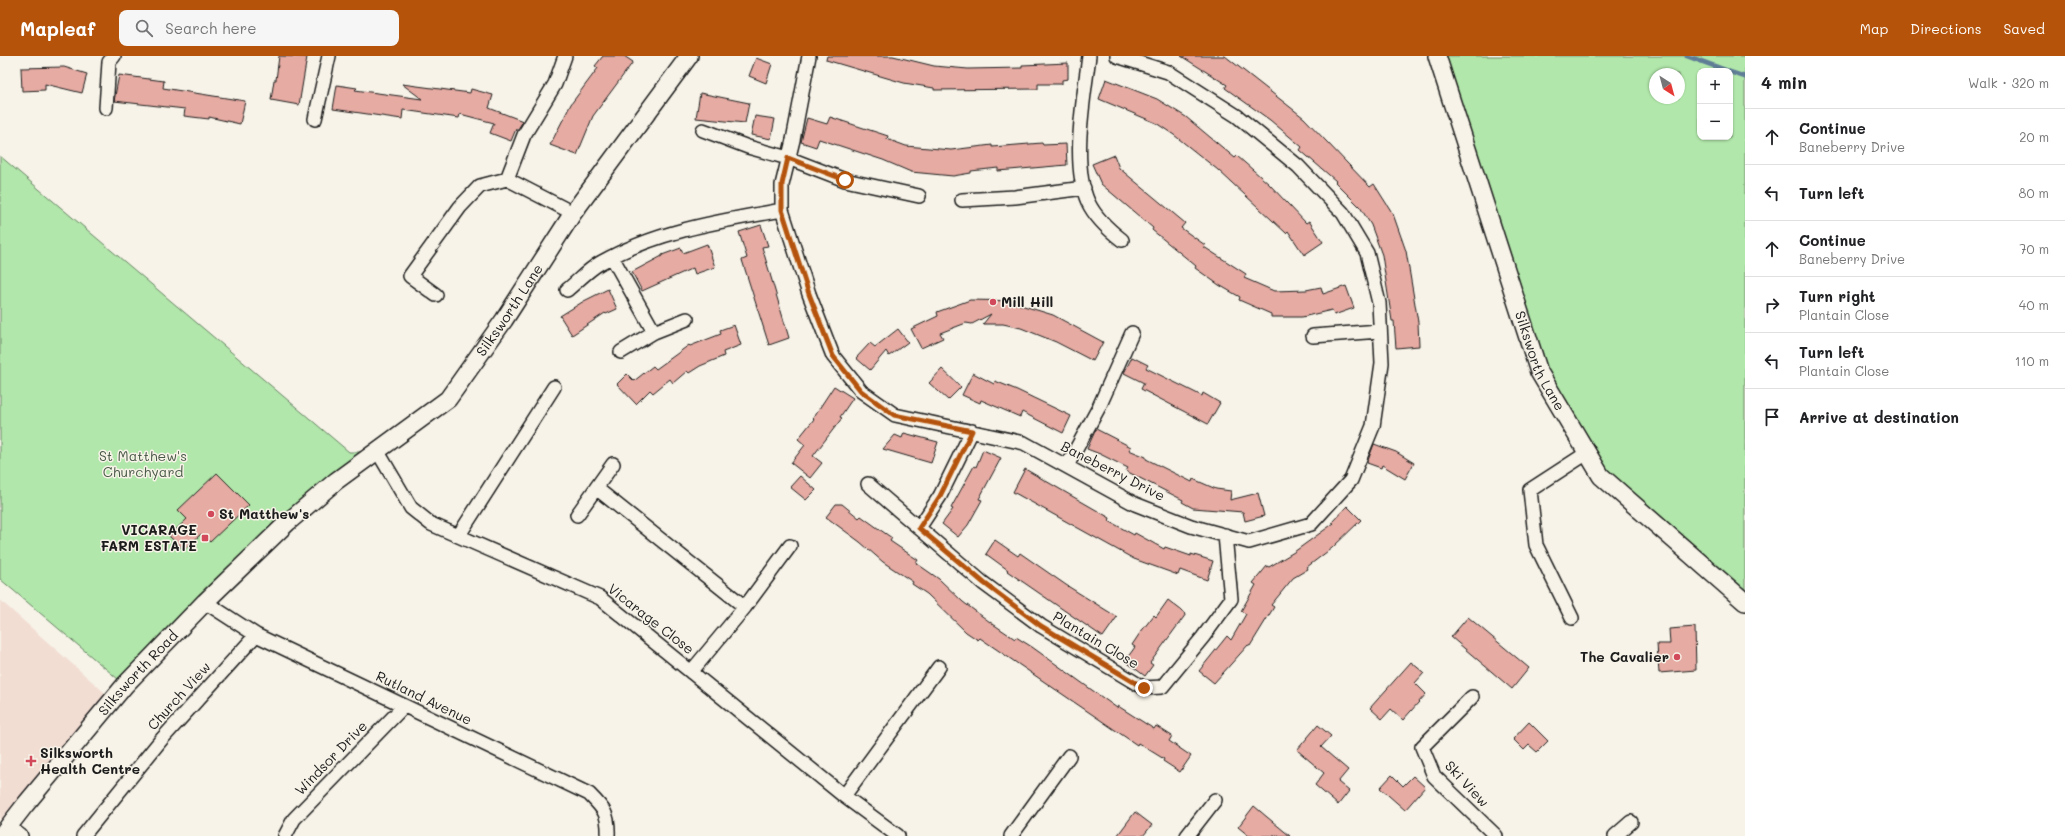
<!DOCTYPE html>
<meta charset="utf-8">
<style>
:root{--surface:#fff;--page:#f6f6f6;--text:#202124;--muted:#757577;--line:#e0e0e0;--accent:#b45309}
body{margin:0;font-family:Mali,sans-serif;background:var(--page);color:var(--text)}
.controls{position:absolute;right:12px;top:12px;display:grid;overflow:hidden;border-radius:8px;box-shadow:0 1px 3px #0004}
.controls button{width:36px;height:36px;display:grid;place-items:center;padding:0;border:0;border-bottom:1px solid var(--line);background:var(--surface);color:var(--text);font:20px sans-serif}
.compass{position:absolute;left:1649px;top:12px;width:36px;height:36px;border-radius:50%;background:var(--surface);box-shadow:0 1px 3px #0004;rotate:144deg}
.stop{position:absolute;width:12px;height:12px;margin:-9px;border:3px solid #b45309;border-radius:50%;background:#fff}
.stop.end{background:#b45309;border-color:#fff;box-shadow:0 1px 4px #0008}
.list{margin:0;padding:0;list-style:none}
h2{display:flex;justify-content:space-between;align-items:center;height:52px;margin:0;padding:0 16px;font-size:17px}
h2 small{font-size:13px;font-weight:400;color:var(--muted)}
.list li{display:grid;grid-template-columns:26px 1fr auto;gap:12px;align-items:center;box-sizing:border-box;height:56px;padding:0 16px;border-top:1px solid var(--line)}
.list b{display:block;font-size:15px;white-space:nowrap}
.list p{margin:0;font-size:13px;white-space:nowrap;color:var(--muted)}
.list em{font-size:13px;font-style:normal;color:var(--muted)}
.icon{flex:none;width:22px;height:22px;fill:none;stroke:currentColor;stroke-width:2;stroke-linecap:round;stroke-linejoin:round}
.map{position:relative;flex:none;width:1745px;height:780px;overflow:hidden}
header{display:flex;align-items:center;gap:24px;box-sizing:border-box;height:56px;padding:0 20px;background:var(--accent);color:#fff}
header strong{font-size:19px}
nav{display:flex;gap:22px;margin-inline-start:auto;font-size:14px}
.search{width:280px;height:36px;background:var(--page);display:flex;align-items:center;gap:10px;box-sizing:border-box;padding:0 14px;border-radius:8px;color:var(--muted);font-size:15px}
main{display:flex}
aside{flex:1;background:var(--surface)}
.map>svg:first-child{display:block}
</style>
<header>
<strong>Mapleaf</strong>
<div class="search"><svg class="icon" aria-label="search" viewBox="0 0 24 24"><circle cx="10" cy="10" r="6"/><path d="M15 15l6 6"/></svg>Search here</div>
<nav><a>Map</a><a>Directions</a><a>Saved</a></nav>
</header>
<main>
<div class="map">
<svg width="1745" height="780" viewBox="0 0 1745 780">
<rect width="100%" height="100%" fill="#f7f3e8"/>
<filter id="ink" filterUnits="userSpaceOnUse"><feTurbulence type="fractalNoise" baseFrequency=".025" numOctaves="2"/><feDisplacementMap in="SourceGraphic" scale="8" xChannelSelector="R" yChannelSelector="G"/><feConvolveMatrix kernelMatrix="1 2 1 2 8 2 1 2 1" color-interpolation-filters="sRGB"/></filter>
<g filter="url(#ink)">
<!-- built -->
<path fill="#f2ddd3" d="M0 544 113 644 8 770 0 766Z"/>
<!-- green -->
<path fill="#b1e7aa" stroke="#668263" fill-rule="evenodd" d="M1437 0H1745V546L1601 420 1539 316ZM1700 15H1730V81H1700ZM1655 18H1679V42H1655Z
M0 100 349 396H378L336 425 125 629 0 523Z"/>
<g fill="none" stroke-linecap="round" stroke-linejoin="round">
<!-- stream -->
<path stroke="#5f7d96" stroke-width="5" d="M1687 0 1728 15
M1730 16 1745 21"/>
</g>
<!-- building -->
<path fill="#e6aba3" stroke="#1c1c1c" d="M279 0 307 1 299 49 271 44 274 24H276Z
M603 0H624L633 6 593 60 577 99 550 89 571 48 598 12 595 10Z
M827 0H893L934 10 968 13 1022 12V9L1068 7V23L1062 24V28H1038V33L934 34V32L904 27 826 4Z
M1181 0H1225L1304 62 1370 131 1374 128 1393 158 1406 195 1418 266 1419 290 1396 292 1394 265H1392L1382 199 1371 169 1360 151 1335 126 1336 125 1300 94 1302 91 1270 64 1225 32 1227 29Z
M756 2 772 8 766 27 749 20Z
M64 11 87 18 82 37 45 28V34L22 35 21 12Z
M119 19 164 25 163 32 245 45 240 68 209 61V63L184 60 185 53 114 45Z
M1106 23 1157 43 1186 61 1235 102 1237 100 1269 128 1306 167 1309 165 1323 186 1304 199 1288 175 1286 177 1218 114 1174 79 1156 67 1099 43Z
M402 28 470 37 471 33 493 39 489 52 523 65 518 73H516L511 85 490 77 494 67 460 58 459 62 403 54 402 63 333 53 337 29 357 32 355 34 422 43Z
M700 37 749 47 745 67 696 62Z
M755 60 775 63 771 83 751 79Z
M830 61 888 80 887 83 906 90 951 94 992 89V91L1042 87 1043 89 1066 88 1067 109 998 115V112L971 115V117L953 120 911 116 883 104 819 83 816 91 801 86 807 62 827 68Z
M1114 99 1119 112 1185 167 1181 172 1205 189 1204 191 1246 218 1244 222 1274 235 1306 234 1321 231 1323 238 1346 230 1354 252 1334 259 1332 254 1302 261H1271V258L1239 244 1240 241 1219 229 1195 212 1196 210 1152 174 1153 172 1101 128 1092 108Z
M761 169 768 190 762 191 789 282 769 289 742 204 747 202 739 176Z
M707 188 715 211 695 218 693 212 642 235 632 216 662 200V199L681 192 683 197Z
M608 233 617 253 606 258 605 257 572 279 560 260 584 245Z
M970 244 1019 245 1014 247 1053 259 1103 286 1093 305 1056 286 1021 272 1003 268H983L991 258 972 268 966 267 940 277 943 282 921 292 911 273 938 260 937 256Z
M734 269 741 289 723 296 724 300 700 310 689 317 687 315 673 327 670 323 653 337 650 334 636 348 617 328 627 318 634 325 653 310 656 313 689 289 690 290 721 278 720 274Z
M898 273 908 286 889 300 886 295 870 314 856 302 870 287 875 291Z
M1132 301 1148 309 1146 312 1202 340 1203 337 1220 347 1208 368 1141 333 1144 327 1124 317Z
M942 313 961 331 948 344 929 327Z
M973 317 994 328 995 325 1017 334 1071 360 1063 377 1022 356 1020 361 981 344 980 347 962 339Z
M834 330 853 342 840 361 842 362 813 400 822 407 810 422 791 407 805 389 798 383 814 363 813 362Z
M1096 373 1131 391 1129 394 1146 401V403L1192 426 1193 423 1216 433 1231 435 1230 444 1258 437 1264 460 1245 465 1243 456 1193 452 1182 446 1183 444 1126 415 1128 412 1100 398 1087 393Z
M904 377 938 386 931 407 883 393 895 379 902 382Z
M1374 388 1396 396 1414 407 1405 423 1382 409 1381 412 1367 407Z
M983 394 1001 402 979 443 982 444 968 469 958 481 942 468 953 453 951 452 974 410 976 411Z
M1025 413 1110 462 1109 465 1134 479 1135 477 1164 493 1165 491 1191 500V498L1213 505 1207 524 1180 514 1178 519 1134 503 1013 436Z
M217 417 249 449 210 486 201 478 184 494 169 480 187 463 178 454Z
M800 420 816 434 806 444 790 431Z
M836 448H842L859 462 861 460 879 473 892 482 890 485 918 504 916 507 939 523 963 546 990 566 1015 583 1016 581 1032 591 1117 652 1118 650 1154 673 1156 670 1172 680 1169 685 1191 700 1180 716 1163 705 1164 703 1138 687 1137 689 980 582 978 584 966 576 927 538 912 528 913 526 883 506 860 486 826 461Z
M1347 450 1361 464 1332 492 1307 511 1308 513 1293 522 1271 549 1274 551 1250 590 1248 589 1214 627 1199 615 1227 580 1231 584 1246 558 1241 555 1256 529 1253 527 1267 510 1269 511 1294 496 1334 467 1332 466Z
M995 484 1018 500 1020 497 1066 529 1117 561 1103 581 1007 515 1008 514 986 498Z
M1168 544 1186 558 1150 607 1153 609 1145 620 1125 605 1135 591 1132 589 1140 577 1154 559 1156 561Z
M1468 561 1529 612 1512 633 1451 581Z
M1695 571 1696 614 1659 617 1657 588H1670L1669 573Z
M1411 606 1424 617 1415 627 1426 638 1403 664 1391 653 1382 663 1370 652Z
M1529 666 1548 685 1537 696 1529 689 1524 694 1513 683Z
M1318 669 1331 680 1321 691 1348 714 1338 726 1349 735 1338 749 1315 729 1324 717 1297 694Z
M1392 719 1403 730 1413 720 1425 731 1405 754 1380 732Z
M1254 750 1267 761 1290 780H1249L1238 771Z
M1135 756 1152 769 1143 780H1117Z"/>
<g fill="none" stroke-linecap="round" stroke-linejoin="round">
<defs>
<path id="minor" d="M809 0 793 84 782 129V154L809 238 833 300 861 335 895 359 1024 387 1135 448 1191 470 1249 486 1311 468 1351 424 1373 370 1382 307 1379 247 1367 197 1343 157 1298 110 1237 60 1168 16 1117 0
M1089 0C1084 41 1071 108 1088 146 1095 161 1109 174 1122 184
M106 52 109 6 114 0
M315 63 329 0
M703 74 748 91 788 102 845 124 919 140
M507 123 524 79 555 28 565 0
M962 144 1015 141 1084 132
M612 201 654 276
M567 234C578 225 588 214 600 207 656 175 720 165 782 154
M436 239 410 220 460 151 480 130 507 123 573 157
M1313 280 1380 275
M621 296 654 276 687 263
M378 396 411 452 431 468 600 542 844 740 898 780
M1067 410 1099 351 1132 277
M868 428 983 527 1041 570 1144 632 1162 631 1203 581 1231 543 1225 479
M596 432 745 551
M577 459 613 408
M919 472 940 440 972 375
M459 479 554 331
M205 546 256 579 589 738C604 753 609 758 608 780
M1572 562 1536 489 1530 434 1587 397
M691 616 745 551 790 490
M1472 641 1422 691 1434 720 1496 780
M844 740 939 611
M8 770 21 780
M83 780 161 684 256 579
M285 780 294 763 404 650
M1011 780 1069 700
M1187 780 1215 744
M1615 780 1631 766"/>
<g id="tertiary">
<path id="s1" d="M1437 0 1539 316 1601 420 1745 546"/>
<path id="s2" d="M1 780 25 749 125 629 205 546 288 466 336 425 448 343 504 264 573 157 689 0"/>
</g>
</defs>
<!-- minor casing -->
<use href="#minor" stroke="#1c1c1c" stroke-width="16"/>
<!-- tertiary casing -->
<use href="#tertiary" stroke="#1c1c1c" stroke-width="20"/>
<!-- minor -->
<use href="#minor" stroke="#f7f3e8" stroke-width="13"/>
<!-- tertiary -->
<use href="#tertiary" stroke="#f7f3e8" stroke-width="17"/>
</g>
</g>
<g fill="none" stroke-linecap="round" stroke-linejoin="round" filter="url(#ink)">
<!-- route -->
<path stroke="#b45309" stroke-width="5" d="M845 124 788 102 782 128V154L809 238 833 300 861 335 894 359 972 375 940 440 919 472 984 527 1041 570 1144 632"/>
</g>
<!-- markers -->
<g fill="#d1495b" stroke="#f7f3e8" stroke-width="1.5">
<circle cx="993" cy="246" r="4"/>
<circle cx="211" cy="458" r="4"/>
<rect x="201" y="478" width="8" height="8" rx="2"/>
<circle cx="1677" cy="601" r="4"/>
<path d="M29 699h4v4h4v4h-4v4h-4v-4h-4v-4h4z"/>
</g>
<g text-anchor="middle" stroke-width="3" stroke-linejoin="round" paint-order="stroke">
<!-- poi labels -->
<g font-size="14" font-weight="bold" fill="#1c1c1c" stroke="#f7f3e8" text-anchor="start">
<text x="1001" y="251">Mill Hill</text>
<text x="219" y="463">St Matthew's</text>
<text x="197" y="479" text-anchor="end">VICARAGE<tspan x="197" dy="16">FARM ESTATE</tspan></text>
<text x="1669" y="606" text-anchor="end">The Cavalier</text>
<text x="40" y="702">Silksworth<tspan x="40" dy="16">Health Centre</tspan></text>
</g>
<!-- street labels -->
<g font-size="14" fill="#1c1c1c" stroke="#f7f3e8">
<text dy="5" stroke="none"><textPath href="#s2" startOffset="736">Silksworth Lane</textPath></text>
<text dy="5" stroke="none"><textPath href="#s1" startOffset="322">Silksworth Lane</textPath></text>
<text transform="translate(1113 415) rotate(27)" y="5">Baneberry Drive</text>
<text transform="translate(651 563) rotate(38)" y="5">Vicarage Close</text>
<text transform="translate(1096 584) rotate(31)" y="5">Plantain Close</text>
<text dy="5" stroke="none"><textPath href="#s2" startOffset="213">Silksworth Road</textPath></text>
<text transform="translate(179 640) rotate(-48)" y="5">Church View</text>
<text transform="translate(424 642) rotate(26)" y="5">Rutland Avenue</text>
<text transform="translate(331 702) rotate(-46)" y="5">Windsor Drive</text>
<text transform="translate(1467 728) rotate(47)" y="5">Ski View</text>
</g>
<!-- park labels -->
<g font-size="14" fill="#495947" stroke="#f7f3e8">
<text x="143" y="405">St Matthew's<tspan x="143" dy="16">Churchyard</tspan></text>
</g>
</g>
</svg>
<div class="controls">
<button>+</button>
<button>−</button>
</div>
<svg class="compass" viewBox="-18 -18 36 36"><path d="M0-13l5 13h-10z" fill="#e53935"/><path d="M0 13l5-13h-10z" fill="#757577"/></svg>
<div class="stop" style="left:845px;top:124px"></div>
<div class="stop end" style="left:1144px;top:632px"></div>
</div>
<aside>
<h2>4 min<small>Walk · 320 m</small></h2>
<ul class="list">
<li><svg class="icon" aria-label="ahead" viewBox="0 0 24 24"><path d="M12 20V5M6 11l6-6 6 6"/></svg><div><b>Continue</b><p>Baneberry Drive</p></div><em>20 m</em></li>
<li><svg class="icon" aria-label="left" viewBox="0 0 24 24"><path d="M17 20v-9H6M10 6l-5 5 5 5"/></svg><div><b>Turn left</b></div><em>80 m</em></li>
<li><svg class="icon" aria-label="ahead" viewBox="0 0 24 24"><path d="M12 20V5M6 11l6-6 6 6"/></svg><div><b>Continue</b><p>Baneberry Drive</p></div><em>70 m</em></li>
<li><svg class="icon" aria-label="right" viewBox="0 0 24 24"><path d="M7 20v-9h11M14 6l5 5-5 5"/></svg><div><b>Turn right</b><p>Plantain Close</p></div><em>40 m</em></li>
<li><svg class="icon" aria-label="left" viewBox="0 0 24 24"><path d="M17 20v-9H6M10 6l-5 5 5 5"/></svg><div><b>Turn left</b><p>Plantain Close</p></div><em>110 m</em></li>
<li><svg class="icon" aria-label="arrive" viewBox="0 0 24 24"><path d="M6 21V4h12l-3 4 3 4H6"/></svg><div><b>Arrive at destination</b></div></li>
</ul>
</aside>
</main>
